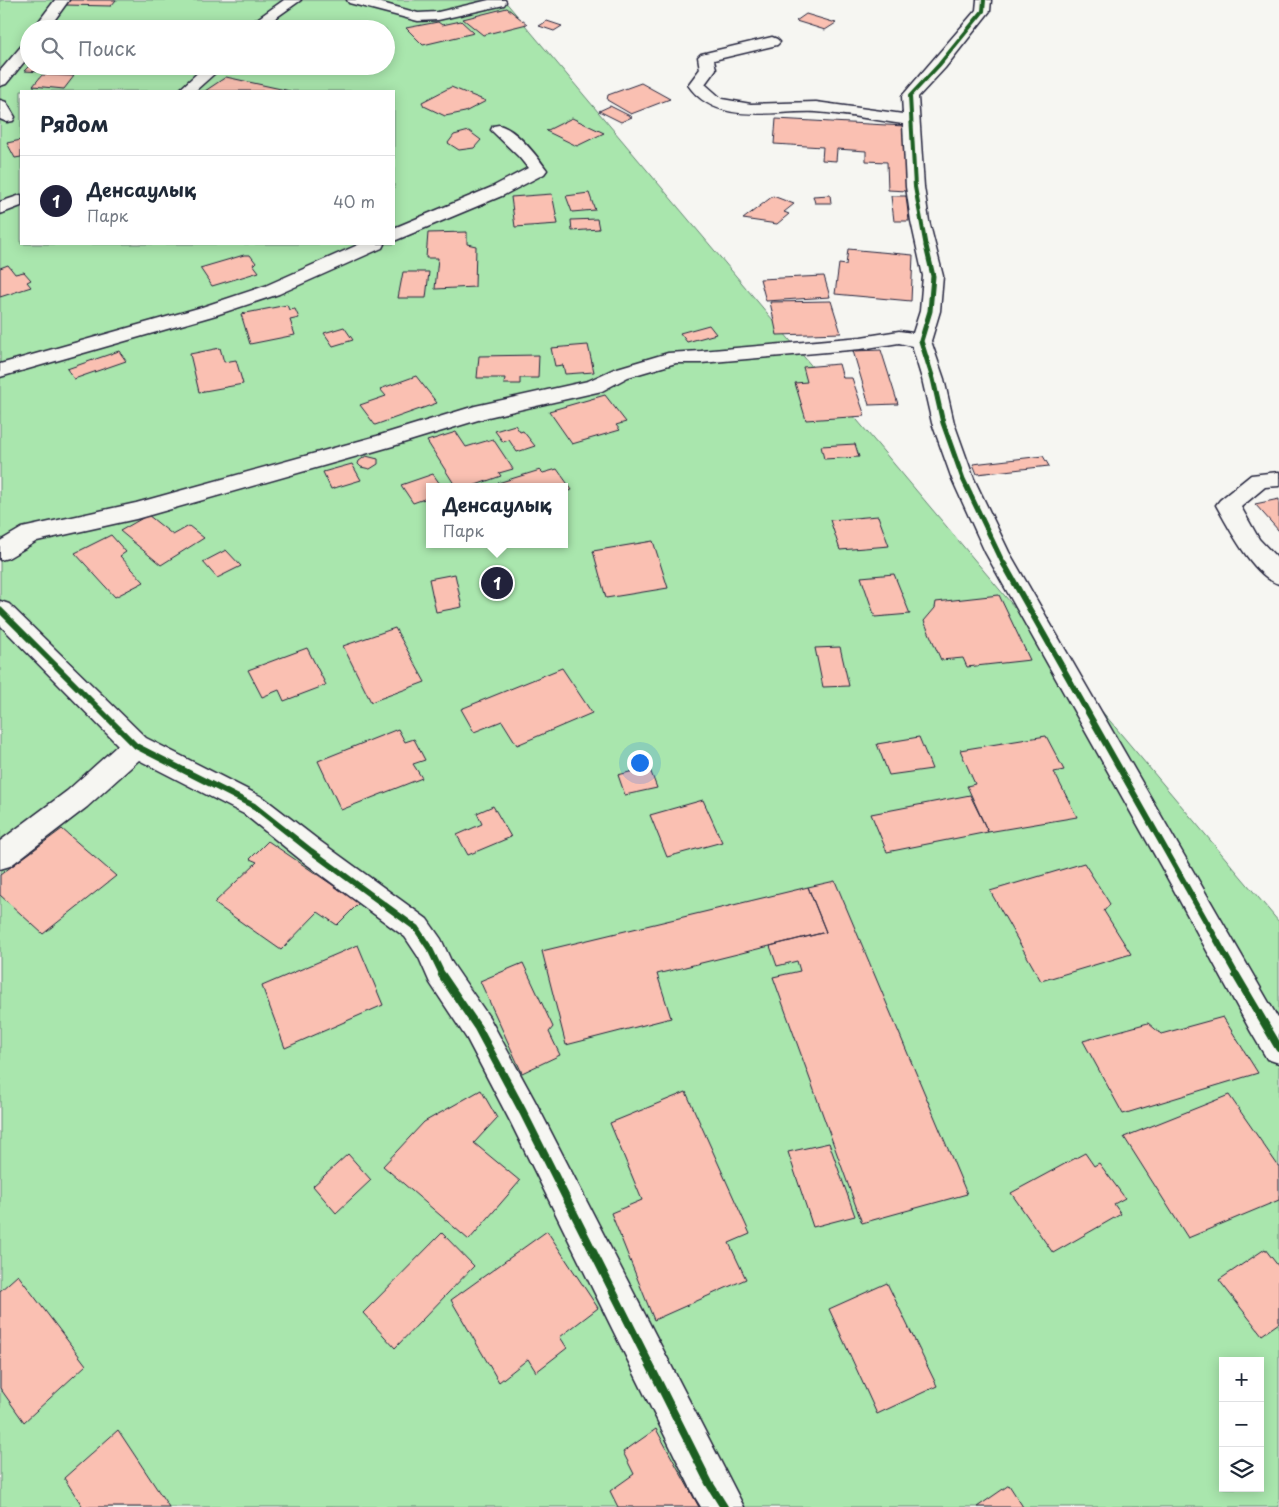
<!DOCTYPE html>
<html lang="ru">
<meta charset="utf-8">
<style>
:root{--surface:#fff;--page:#f6f6f7;--text:#1f2937;--muted:#747a83;--line:#e0e1e3;--accent:#22223b}
body{margin:0;font-family:"Playpen Sans",sans-serif;background:var(--page);color:var(--text)}
.controls{position:absolute;right:15px;bottom:15px;display:grid;overflow:hidden;border-radius:0px;box-shadow:0 2px 12px #0003}
.controls button{width:45px;height:45px;display:grid;place-items:center;padding:0;border:0;border-bottom:1px solid var(--line);background:var(--surface);color:var(--text);font:25px sans-serif}
.you{position:absolute;left:639px;top:762px;width:18px;height:18px;margin:-12px;border:4px solid #fff;border-radius:50%;background:#1a73e8;box-shadow:0 0 0 8px #1a73e833}
.badge{display:grid;place-items:center;width:32px;height:32px;border-radius:50%;background:var(--accent);color:#fff;font-size:16px;font-weight:700}
.pin{position:absolute;translate:-50% -50%;border:2px solid #fff;box-shadow:0 1px 5px #0006}
.popup{position:absolute;left:426px;top:483px;width:142px;height:65px;box-sizing:border-box;display:grid;place-content:center;border-radius:0px;background:var(--surface);filter:drop-shadow(0 1px 4px #0005);font-size:16px;white-space:nowrap;color:var(--muted)}
.popup b{font-size:19px;color:var(--text)}
.popup::after{content:'';position:absolute;left:50%;top:100%;margin-left:-10px;border:10px solid transparent;border-top-color:var(--surface)}
.list{margin:0;padding:0;list-style:none}
h2{display:flex;justify-content:space-between;align-items:center;height:65px;margin:0;padding:0 20px;font-size:21px}
h2 small{font-size:16px;font-weight:400;color:var(--muted)}
.list li{display:grid;grid-template-columns:32px 1fr auto;gap:15px;align-items:center;box-sizing:border-box;height:90px;padding:0 20px;border-top:1px solid var(--line)}
.list b{display:block;font-size:19px;white-space:nowrap}
.list p{margin:0;font-size:16px;white-space:nowrap;color:var(--muted)}
.list em{font-size:16px;font-style:normal;color:var(--muted)}
.icon{flex:none;width:28px;height:28px;fill:none;stroke:currentColor;stroke-width:2;stroke-linecap:round;stroke-linejoin:round}
.map{position:relative;flex:none;width:1279px;height:1507px;overflow:hidden}
.search{position:absolute;background:var(--surface);box-shadow:0 2px 12px #0003;left:20px;top:20px;width:375px;height:55px;display:flex;align-items:center;gap:12px;box-sizing:border-box;padding:0 18px;border-radius:28px;color:var(--muted);font-size:19px}
.panel{position:absolute;background:var(--surface);box-shadow:0 2px 12px #0003;left:20px;top:90px;width:375px;height:155px;border-radius:0px}
.map>svg:first-child{display:block}
</style>
<div class="map">
<svg width="1279" height="1507" viewBox="0 0 1279 1507">
<rect width="100%" height="100%" fill="#f6f6f2"/>
<filter id="ink" filterUnits="userSpaceOnUse"><feTurbulence type="fractalNoise" baseFrequency=".02" numOctaves="2"/><feDisplacementMap in="SourceGraphic" scale="10" xChannelSelector="R" yChannelSelector="G"/><feConvolveMatrix kernelMatrix="1 2 1 2 8 2 1 2 1" color-interpolation-filters="sRGB"/></filter>
<g filter="url(#ink)">
<!-- green -->
<path fill="#a9e6ad" stroke="#668474" fill-rule="evenodd" d="M0 0H504L1279 922V1507H0ZM29 29H386V66H29ZM21 91H394V244H21ZM430 487H564V544H430ZM1223 1361H1260V1488H1223Z"/>
<!-- building -->
<path fill="#fac0b2" stroke="#22223b" d="M70 0H116L111 6 66 5Z
M507 8 527 24 483 35 463 19Z
M806 14 836 23 825 30 796 21Z
M461 21 474 33 423 45 406 28 438 22 442 25Z
M547 21 562 26 554 31 539 26Z
M29 66H70L64 73 24 71Z
M42 75 74 76 64 89 33 86Z
M226 77 290 91H205Z
M641 83 670 99 631 114 607 100 608 95Z
M451 87 486 101 465 112 445 116 424 106 422 102Z
M610 106 632 117 621 122 599 111Z
M572 118 604 133 577 146 546 131Z
M776 119 905 126 907 191 888 190 887 162 866 161V151L837 149 836 161 822 160 823 147 774 144Z
M469 131 481 140 474 148 459 150 448 143 454 135Z
M21 140V157L15 158 7 143Z
M589 193 595 210 572 212 566 196Z
M552 194 558 224 515 227 511 197Z
M830 195 831 203H815L813 196Z
M773 196 794 204 784 212 789 214 777 224 743 219Z
M891 196H906L909 221H894Z
M597 219 599 229 572 231 571 220Z
M467 232V244L476 246 475 287 435 289 438 258H426L428 233Z
M848 249 913 255 911 301 835 294 839 264 846 265Z
M244 255H250L256 263 253 264 259 272 212 286 200 268Z
M8 265 15 274 24 272 31 280 27 282 31 287 0 297V268Z
M403 272H429L426 298H398Z
M824 276 830 297 766 301 760 279Z
M831 301 841 333 777 335 770 302Z
M287 305 289 310 295 309 299 318 290 320 295 335 250 344 241 314Z
M709 325 716 334 687 342 680 333Z
M344 327 353 340 333 346 324 333Z
M588 345 594 372 565 374 563 365 555 366 551 348Z
M220 348 224 362 236 360 243 384 199 392 190 354Z
M881 350 898 404 869 405 853 351Z
M119 351 126 361 74 379 67 369Z
M539 355 538 378H520V384H504L505 378H477L479 356Z
M839 364 843 378H852L865 416 806 420 795 383 807 382 803 367Z
M416 376 437 403 375 425 360 405 386 396 380 389Z
M605 395 626 422 616 425 620 430 572 444 549 411Z
M515 425 520 432 523 431 535 446 517 452 509 440 503 442 495 431Z
M456 432 466 447 493 439 513 469 499 473 501 476 470 487H456L427 441Z
M855 444 859 457 824 459 821 446Z
M366 456 378 459V464L370 469 361 467 358 464 359 461Z
M1043 456 1049 466 977 474 973 464Z
M352 464 361 480 331 489 323 472Z
M557 469 572 490 564 492V487H500L498 483 540 470 543 473Z
M433 474 442 487H430V497L413 503 401 485Z
M1279 499V531L1255 504Z
M148 515 173 535 189 526 204 538 161 565 120 531Z
M878 516 889 546 840 550 830 520Z
M111 535 126 552 120 556 144 582 115 597 75 553Z
M653 541 668 588 606 598 593 551Z
M226 550 241 566 217 578 203 562Z
M455 574 462 607 436 612 429 579Z
M894 574 910 614 875 617 861 577Z
M999 595 1030 660 967 667 963 658 941 660 924 621 935 608 936 602Z
M395 628 425 682 371 702 343 646Z
M840 647 849 686 823 687 815 648Z
M307 648 326 685 284 701 279 690 262 697 248 670Z
M562 668 592 713 517 745 502 721 474 732 461 709Z
M398 729 405 742 414 739 425 760 413 764 422 778 341 810 318 761Z
M1046 736 1064 770 1054 772 1077 817 988 832 967 786 975 784 960 750Z
M919 737 932 769 889 775 877 744Z
M649 767 657 788 625 795 618 775Z
M970 795 988 832 887 852 871 814Z
M703 800 722 842 667 857 650 815Z
M493 806 511 837 468 855 457 835 482 824 477 813Z
M62 829 116 876 43 934 0 895V875Z
M268 841 359 903 337 925 318 912 281 950 214 903 257 862 250 859Z
M1084 863 1110 904 1104 911 1131 954 1041 981 990 891Z
M835 881 967 1194 862 1223 773 977 800 971 797 961 777 966 770 946 826 932 808 887Z
M808 887 826 932 657 974 671 1018 566 1045 542 951Z
M358 945 383 1005 285 1048 262 986Z
M523 963 553 1027 549 1032 560 1055 522 1073 480 981Z
M1223 1017 1258 1073 1123 1114 1083 1041 1148 1023 1161 1034Z
M481 1090 497 1118 474 1143 520 1181 469 1240 383 1166 424 1122Z
M686 1092 750 1234 729 1243 746 1279 654 1320 611 1213 642 1200 610 1123Z
M1229 1095 1279 1167V1200L1188 1238 1124 1137Z
M829 1143 855 1216 813 1227 788 1152Z
M1085 1153 1094 1166 1099 1163 1125 1198 1114 1204 1121 1214 1053 1253 1011 1193Z
M348 1154 371 1180 336 1213 313 1186Z
M547 1231 598 1308 560 1337 567 1348 536 1372 528 1359 499 1382 451 1300Z
M442 1233 474 1266 395 1348 363 1313Z
M1265 1249 1279 1267V1323L1262 1335 1219 1280Z
M18 1275 86 1365 24 1422 0 1388V1291Z
M887 1283 937 1386 877 1414 829 1309Z
M656 1429 699 1507H618L610 1491 634 1474 623 1452Z
M118 1430 169 1507H83L64 1478Z
M1009 1485 1023 1507H977Z"/>
<g fill="none" stroke-linecap="round" stroke-linejoin="round">
<defs>
<path id="minor" d="M55 0H69L48 29H33Z
M284 0H301L260 29H243Z
M347 0H371L418 13 438 12 489 0H505L506 2 504 5 438 20 418 21 349 3Z
M977 0H991L990 11 945 68 918 97 924 187 929 221 943 276 940 311 931 341 944 379 954 423 974 479 1009 552 1279 1020V1063L1267 1059 1251 1032 1163 870 985 552 952 479 932 423 922 379 912 346 899 343 861 349 701 363H676L628 377 602 391 488 417 393 446 136 519 37 541 8 558 0 560V541L22 528 136 503 377 436 475 406 588 381 614 369 668 353 701 351 861 337 899 331 913 333 920 311 923 276 911 221 906 187 903 124C875 120 845 114 816 112 774 110 717 127 688 85L700 69 698 57 701 54 772 37 777 39 780 42 777 45 714 60 716 69 705 84 722 99 751 104 816 102 903 114 902 96 976 10Z
M29 41V56L6 84 0 86V71L24 43Z
M205 66H223L195 91H178Z
M0 100 6 102 15 117 13 121 7 122 0 119Z
M499 125C516 129 537 156 547 170L544 174 504 195 394 241V228L492 187 528 168 519 157 491 130 493 126Z
M21 195V206L0 214V202Z
M360 244H384L382 248 279 294 216 315 0 377V364L202 307 265 286Z
M1279 472V486L1265 487 1241 507 1259 539 1279 560V584C1253 576 1229 528 1216 505L1220 500 1251 475Z
M0 601 9 604 146 738 264 798 321 842 427 919 441 939 452 963 489 1017 535 1101 744 1507H701L695 1497 511 1123 467 1039 430 983 419 958 405 937 301 860 244 814 139 760 87 807 10 866 0 869V841L67 791 118 745 0 625Z"/>
</defs>
<!-- minor casing -->
<use href="#minor" stroke="#22223b" stroke-width="3"/>
<!-- minor -->
<use href="#minor" fill="#f6f6f2" fill-rule="evenodd"/>
<defs>
<path id="cycleway-far3" d="M926 247 915 187 910 96 939 65 983 11 984 0"/>
<path id="cycleway-far2" d="M926 246 933 276 930 311 921 341 933 379 943 423 963 479 1004 565"/>
<path id="cycleway-far1" d="M1004 564 1237 976
M0 610 136 746 254 806 311 851 416 928 430 949 443 976"/>
<path id="cycleway" d="M442 975 478 1028 523 1112 709 1483 724 1507
M1236 975 1279 1048"/>
</defs>
<!-- cycleway-far3 casing -->
<use href="#cycleway-far3" stroke="#f6f6f2" stroke-width="5.5"/>
<!-- cycleway-far2 casing -->
<use href="#cycleway-far2" stroke="#f6f6f2" stroke-width="8"/>
<!-- cycleway-far1 casing -->
<use href="#cycleway-far1" stroke="#f6f6f2" stroke-width="9"/>
<!-- cycleway casing -->
<use href="#cycleway" stroke="#f6f6f2" stroke-width="11"/>
<!-- cycleway-far3 -->
<use href="#cycleway-far3" stroke="#1b5e20" stroke-width="4"/>
<!-- cycleway-far2 -->
<use href="#cycleway-far2" stroke="#1b5e20" stroke-width="5"/>
<!-- cycleway-far1 -->
<use href="#cycleway-far1" stroke="#1b5e20" stroke-width="6"/>
<!-- cycleway -->
<use href="#cycleway" stroke="#1b5e20" stroke-width="8"/>
</g>
</g>
</svg>
<div class="controls">
<button>+</button>
<button>−</button>
<button><svg class="icon" aria-label="layers" viewBox="0 0 24 24"><path d="M12 4l9 5-9 5-9-5zM3 14l9 5 9-5"/></svg></button>
</div>
<div class="you"></div>
<div class="pin badge" style="left:497px;top:583px">1</div>
<div class="popup"><b>Денсаулық</b>Парк</div>
<div class="search"><svg class="icon" aria-label="search" viewBox="0 0 24 24"><circle cx="10" cy="10" r="6"/><path d="M15 15l6 6"/></svg>Поиск</div>
<section class="panel">
<h2>Рядом<small></small></h2>
<ul class="list">
<li><span class="badge">1</span><div><b>Денсаулық</b><p>Парк</p></div><em>40 m</em></li>
</ul>
</section>
</div>
